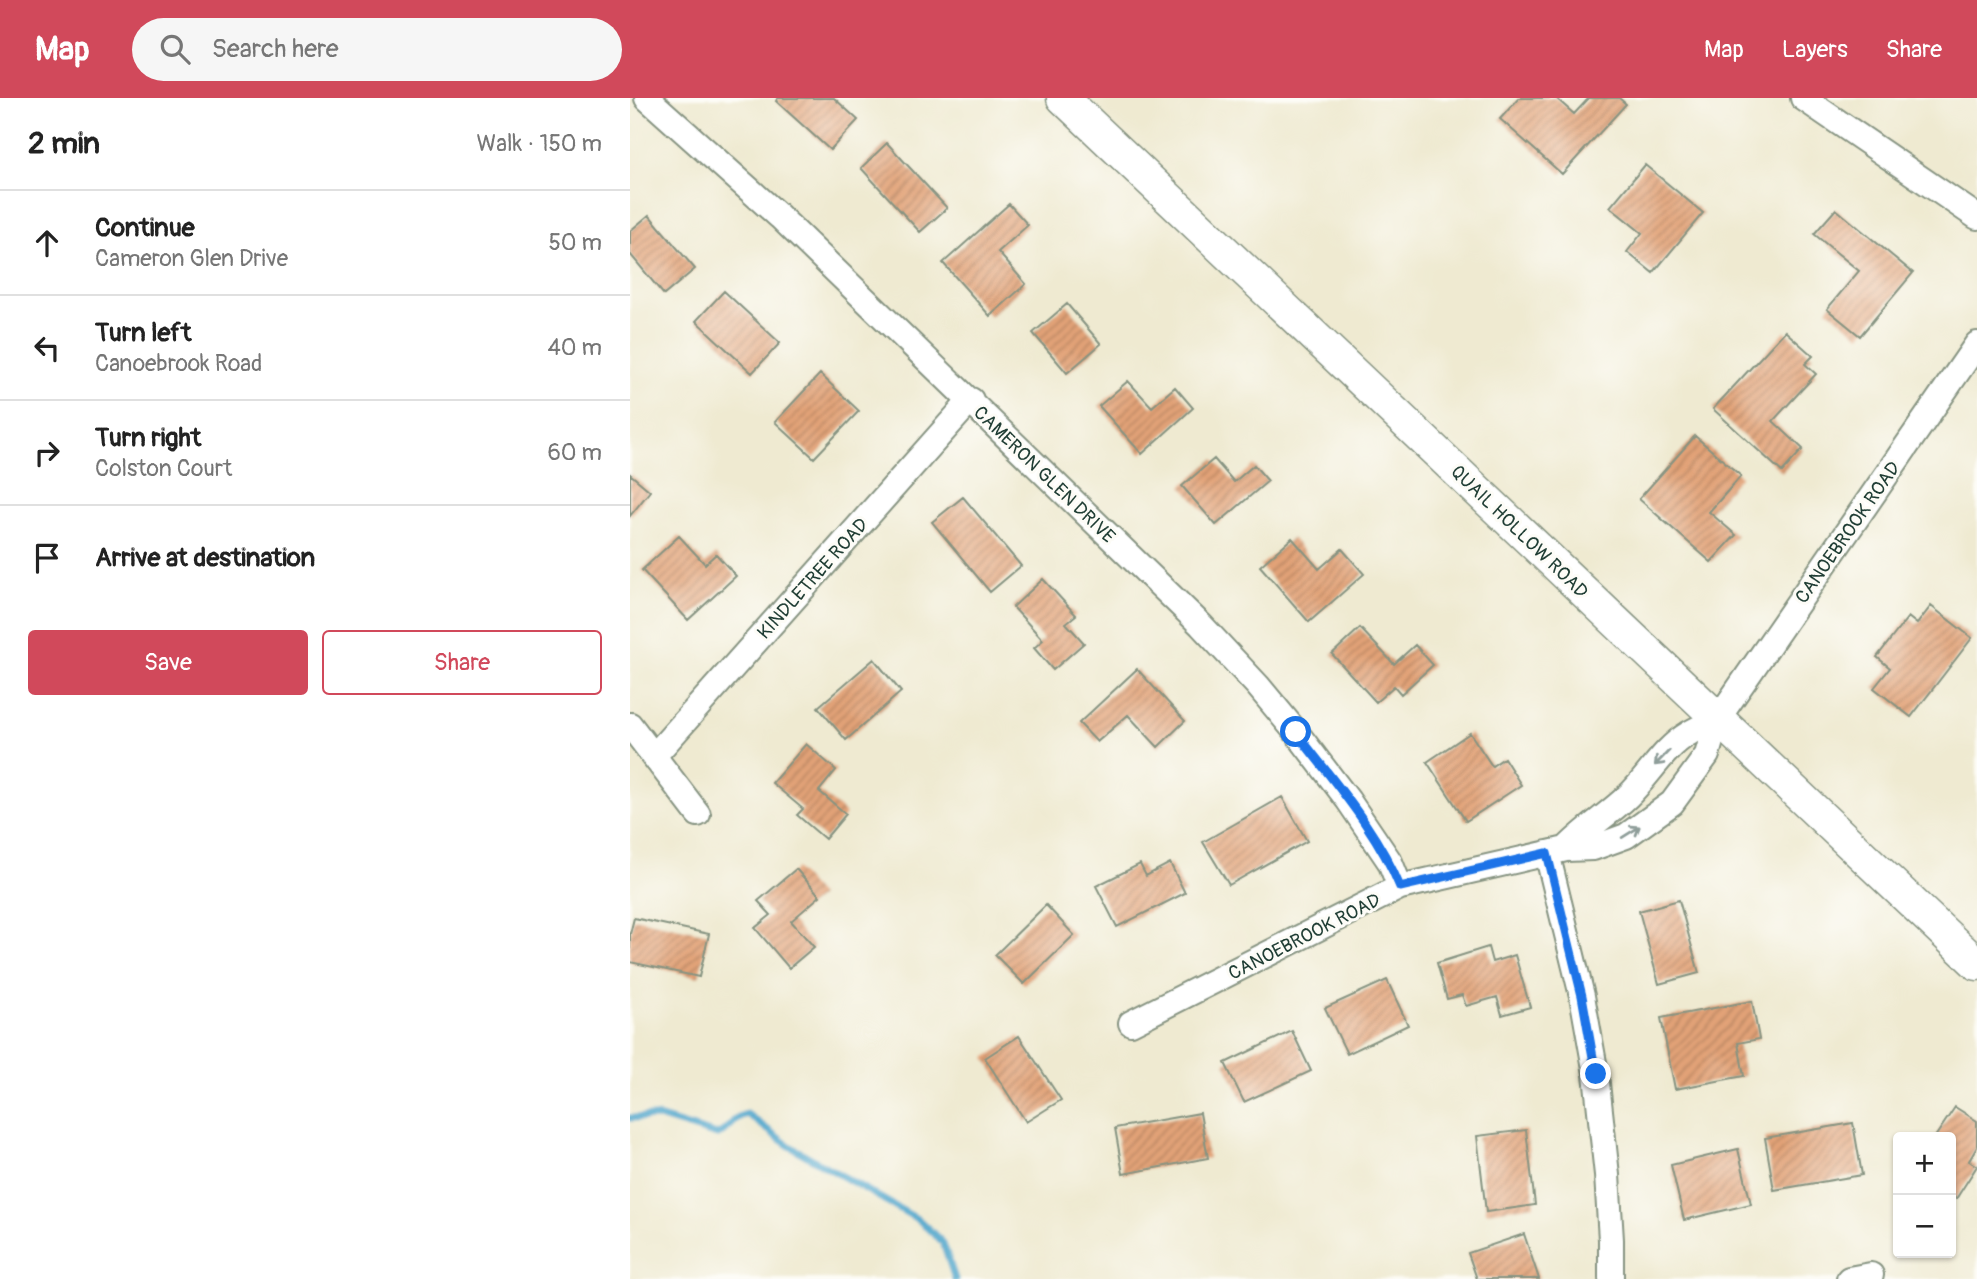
<!DOCTYPE html>
<meta charset="utf-8">
<style>
:root{--surface:#fff;--page:#f6f6f6;--text:#222;--muted:#767676;--line:#e0e0e0;--accent:#d1495b}
body{margin:0;font-family:Pangolin,sans-serif;background:var(--page);color:var(--text)}
.controls{position:absolute;right:21px;bottom:21px;display:grid;overflow:hidden;border-radius:7px;box-shadow:0 2px 5px #0004}
.controls button{width:63px;height:63px;display:grid;place-items:center;padding:0;border:0;border-bottom:2px solid var(--line);background:var(--surface);color:var(--text);font:35px sans-serif}
.stop{position:absolute;width:21px;height:21px;margin:-16px;border:5px solid #1a73e8;border-radius:50%;background:#fff}
.stop.end{background:#1a73e8;border-color:#fff;box-shadow:0 2px 7px #0008}
.list{margin:0;padding:0;list-style:none}
h2{display:flex;justify-content:space-between;align-items:center;height:91px;margin:0;padding:0 28px;font-size:30px}
h2 small{font-size:23px;font-weight:400;color:var(--muted)}
.list li{display:grid;grid-template-columns:46px 1fr auto;gap:21px;align-items:center;box-sizing:border-box;height:105px;padding:0 28px;border-top:2px solid var(--line)}
.list b{display:block;font-size:26px;white-space:nowrap}
.list p{margin:0;font-size:23px;white-space:nowrap;color:var(--muted)}
.list em{font-size:23px;font-style:normal;color:var(--muted)}
.actions{display:flex;gap:14px;padding:21px 28px}
.actions a{flex:1;padding:16px 0;border:2px solid var(--accent);border-radius:7px;text-align:center;font-size:24px;color:var(--accent)}
.actions .main{background:var(--accent);color:#fff}
.icon{flex:none;width:38px;height:38px;fill:none;stroke:currentColor;stroke-width:2;stroke-linecap:round;stroke-linejoin:round}
.map{position:relative;flex:none;width:1347px;height:1181px;overflow:hidden}
header{display:flex;align-items:center;gap:42px;box-sizing:border-box;height:98px;padding:0 35px;background:var(--accent);color:#fff}
header strong{font-size:33px}
nav{display:flex;gap:38px;margin-inline-start:auto;font-size:24px}
.search{width:490px;height:63px;background:var(--page);display:flex;align-items:center;gap:18px;box-sizing:border-box;padding:0 24px;border-radius:38px;color:var(--muted);font-size:26px}
main{display:flex}
aside{flex:1;background:var(--surface)}
.map>svg:first-child{display:block}
</style>
<header>
<strong>Map</strong>
<div class="search"><svg class="icon" aria-label="search" viewBox="0 0 24 24"><circle cx="10" cy="10" r="6"/><path d="M15 15l6 6"/></svg>Search here</div>
<nav><a>Map</a><a>Layers</a><a>Share</a></nav>
</header>
<main>
<aside>
<h2>2 min<small>Walk · 150 m</small></h2>
<ul class="list">
<li><svg class="icon" aria-label="ahead" viewBox="0 0 24 24"><path d="M12 20V5M6 11l6-6 6 6"/></svg><div><b>Continue</b><p>Cameron Glen Drive</p></div><em>50 m</em></li>
<li><svg class="icon" aria-label="left" viewBox="0 0 24 24"><path d="M17 20v-9H6M10 6l-5 5 5 5"/></svg><div><b>Turn left</b><p>Canoebrook Road</p></div><em>40 m</em></li>
<li><svg class="icon" aria-label="right" viewBox="0 0 24 24"><path d="M7 20v-9h11M14 6l5 5-5 5"/></svg><div><b>Turn right</b><p>Colston Court</p></div><em>60 m</em></li>
<li><svg class="icon" aria-label="arrive" viewBox="0 0 24 24"><path d="M6 21V4h12l-3 4 3 4H6"/></svg><div><b>Arrive at destination</b></div></li>
</ul>
<div class="actions"><a class="main">Save</a><a>Share</a></div>
</aside>
<div class="map">
<svg width="1347" height="1181" viewBox="0 0 1347 1181">
<defs>
<pattern id="building-hatch" width="6" height="6" patternUnits="userSpaceOnUse" patternTransform="scale(1.75)"><rect width="6" height="6" fill="#e2a277"/><path d="M-1 1l2-2M0 6l6-6M5 7l2-2" fill="none" stroke="#b78562"/></pattern>
</defs>
<rect width="100%" height="100%" fill="#fdfcf7"/>
<filter id="ink" filterUnits="userSpaceOnUse"><feTurbulence type="fractalNoise" baseFrequency=".0143" numOctaves="2"/><feDisplacementMap in="SourceGraphic" scale="14" xChannelSelector="R" yChannelSelector="G"/><feConvolveMatrix kernelMatrix="1 2 1 2 8 2 1 2 1" color-interpolation-filters="sRGB"/></filter>
<filter id="wash" filterUnits="userSpaceOnUse"><feTurbulence type="fractalNoise" baseFrequency=".00686" numOctaves="4" result="noise"/><feDisplacementMap in="SourceGraphic" scale="28" xChannelSelector="R" yChannelSelector="G"/><feGaussianBlur stdDeviation="1.57" result="paint"/><feColorMatrix in="noise" values="0 0 0 0 0 0 0 0 0 0 0 0 0 0 0 0 0 1.4 0 .05"/><feComposite in="paint" operator="in"/></filter>
<g filter="url(#wash)">
<rect width="100%" height="100%" fill="#efead1"/>
<g fill="none" stroke-linecap="round" stroke-linejoin="round">
<!-- stream -->
<path stroke="#4ea5cb" stroke-width="7" d="M0 1020 28 1019 87 1037C102 1030 101 1020 117 1016L158 1047 289 1122 313 1145 325 1181"/>
</g>
<g id="blocks">
<!-- building -->
<path fill="url(#building-hatch)" d="M148 0H204L228 22 200 52 146 3Z
M889 0H926L944 16 959 0H989L996 6 932 76 870 21Z
M257 45 317 110 290 134 231 70Z
M1015 67 1073 115 1023 175 997 154 1012 135 980 109Z
M379 106 398 127 368 154 396 186 360 218 313 165Z
M1206 111 1283 175 1230 238 1197 211 1229 173 1184 136Z
M19 117 65 171 34 197 0 156V133Z
M94 193 150 245 122 275 66 223Z
M437 206 471 246 437 275 403 235Z
M1155 233 1183 258 1175 266 1186 276 1143 323 1173 351 1152 374 1083 311Z
M190 276 229 313 184 360 145 324Z
M498 283 522 309 545 289 563 310 512 356 469 308Z
M1065 338 1111 378 1079 414 1106 437 1081 464 1009 401Z
M584 361 604 384 624 367 638 383 586 427 552 388Z
M0 376 20 393 0 418Z
M333 399 391 468 360 494 302 424Z
M49 438 75 466 86 456 106 478 58 522 12 472Z
M662 440 689 471 712 451 734 476 679 524 630 468Z
M413 481 446 517 436 525 454 545 423 572 404 550 413 542 383 509Z
M1301 508 1342 540 1281 619 1244 590 1260 570 1247 559 1278 519 1287 526Z
M730 530 764 566 785 547 803 567 771 596 764 588 746 604 702 556Z
M244 561 271 594 216 642 188 609Z
M507 571 555 623 528 649 498 617 467 644 449 625Z
M840 635 862 668 874 660 891 687 836 723 797 664Z
M176 646 206 672 189 693 216 716 195 741 167 717 173 711 142 685Z
M652 699 677 743 599 787 573 744Z
M540 765 555 795 487 829 466 788 510 766 516 778Z
M166 771 190 798 161 823 184 849 159 870 125 830 141 817 128 803Z
M1049 802 1069 875 1029 886 1009 813Z
M416 807 444 837 394 886 365 857Z
M4 820 79 836 69 879 0 864V836Z
M858 849 862 864 885 857 900 909 872 917 867 899 836 908 832 897 817 901 807 865Z
M757 882 778 927 717 956 695 910Z
M1122 903 1129 941 1108 945 1114 978 1045 991 1031 920Z
M662 933 681 973 614 1004 595 965Z
M389 938 431 1002 396 1024 355 960Z
M1325 1009 1347 1023V1049L1339 1063 1347 1068 1326 1101 1321 1098V1039H1305Z
M570 1015 578 1060 493 1076 485 1030Z
M1223 1025 1232 1077 1144 1092 1135 1040Z
M896 1032 905 1107 856 1114 847 1038Z
M1108 1051 1121 1106 1054 1122 1041 1067Z
M894 1136 909 1181H847L838 1155Z"/>
</g>
</g>
<g filter="url(#ink)">
<use href="#blocks" fill-opacity="0" stroke="#879482" stroke-width="2"/>
<g fill="none" stroke-linecap="round" stroke-linejoin="round">
<defs>
<path id="minor" d="M17 0 150 119 571 527 628 588 666 634 718 702 760 764 770 789
M1173 0 1347 119
M0 627 68 716
M24 658 341 302
M936 751C955 731 978 717 998 698 1018 679 1034 650 1058 636 1067 630 1078 626 1087 622
M917 755 952 898 966 976 977 1077 981 1142V1181
M501 925 770 789 936 751 963 750 996 738 1042 705 1077 657 1087 622 1347 246
M1219 1181 1241 1177"/>
<path id="major" d="M433 0 1347 866"/>
</defs>
<!-- minor casing -->
<use href="#minor" stroke="#879482" stroke-width="28"/>
<!-- major casing -->
<use href="#major" stroke="#879482" stroke-width="35"/>
<!-- minor -->
<use href="#minor" stroke="#fff" stroke-width="24"/>
<!-- major -->
<use href="#major" stroke="#fff" stroke-width="32"/>
</g>
<!-- one-way arrows -->
<defs><path id="oneway-shaft" d="M-6 0H5M1.5-3L5.5 0L1.5 3" fill="none" stroke-width="1.6" stroke-linecap="round" stroke-linejoin="round" transform="scale(1.75)"/></defs>
<g stroke="#8f9e9a">
<use href="#oneway-shaft" transform="translate(1032 660) rotate(134)"/>
<use href="#oneway-shaft" transform="translate(1001 734) rotate(-32)"/>
</g>
</g>
<g fill="none" stroke-linecap="round" stroke-linejoin="round" filter="url(#ink)">
<!-- route -->
<path stroke="#1a73e8" stroke-width="9" d="M666 634C703 683 747 732 770 789L917 755 952 898 966 976"/>
</g>
<g text-anchor="middle" stroke-width="6" stroke-linejoin="round" paint-order="stroke">
<!-- street labels -->
<g font-size="19" fill="#1f3d34" stroke="#fdfcf7">
<text transform="translate(415 376) rotate(44)" y="7">CAMERON GLEN DRIVE</text>
<text transform="translate(890 433) rotate(44)" y="7">QUAIL HOLLOW ROAD</text>
<text transform="translate(1217 434) rotate(-55)" y="7">CANOEBROOK ROAD</text>
<text transform="translate(182 480) rotate(-48)" y="7">KINDLETREE ROAD</text>
<text transform="translate(674 838) rotate(-27)" y="7">CANOEBROOK ROAD</text>
</g>
</g>
</svg>
<div class="controls">
<button>+</button>
<button>−</button>
</div>
<div class="stop" style="left:666px;top:634px"></div>
<div class="stop end" style="left:966px;top:976px"></div>
</div>
</main>
